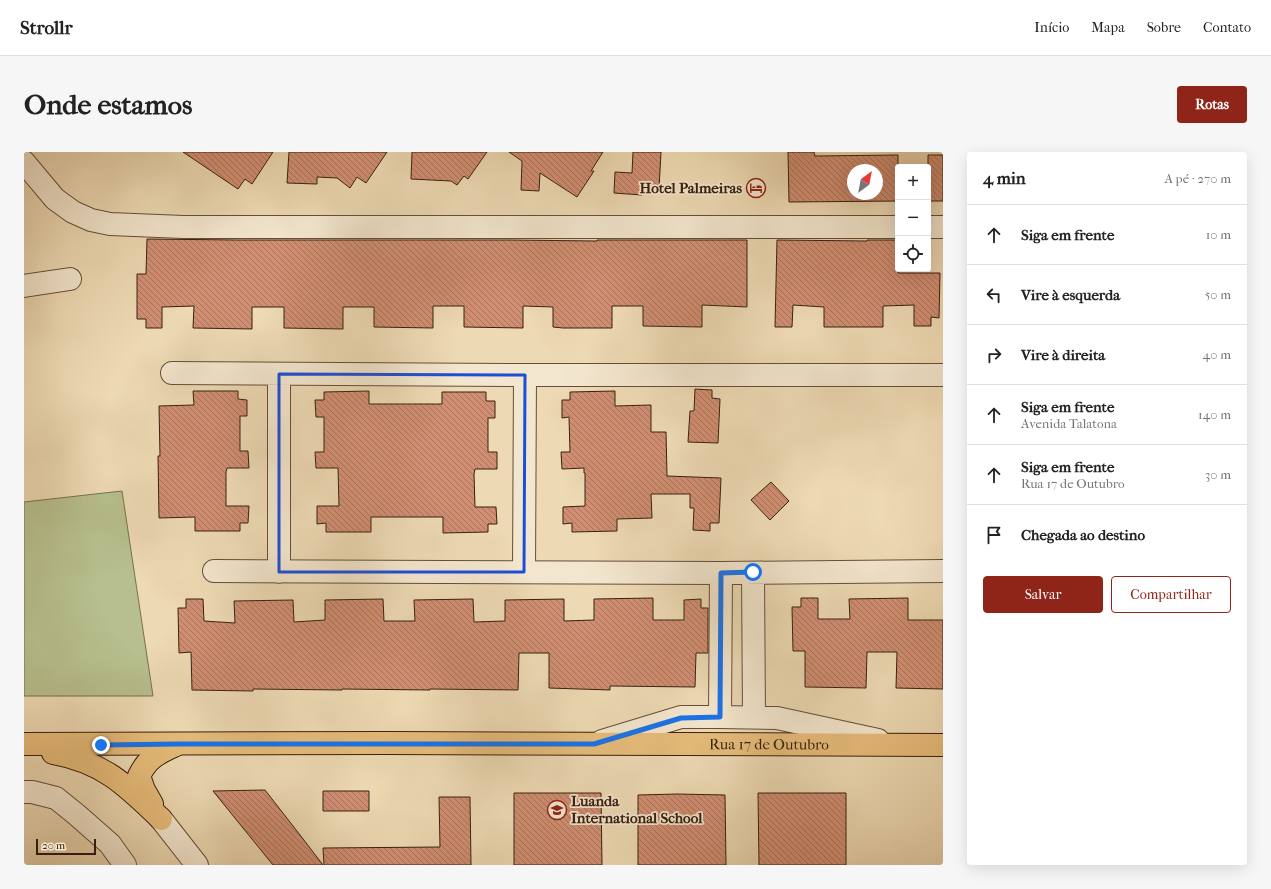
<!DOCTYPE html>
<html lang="pt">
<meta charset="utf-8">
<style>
:root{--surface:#fff;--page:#f6f6f6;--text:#222;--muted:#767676;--line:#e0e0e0;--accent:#8f2418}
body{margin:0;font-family:"IM FELL French Canon",serif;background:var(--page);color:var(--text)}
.controls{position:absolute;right:12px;top:12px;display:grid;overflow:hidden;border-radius:4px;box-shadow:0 4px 16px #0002}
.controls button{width:36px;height:36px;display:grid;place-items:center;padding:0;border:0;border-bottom:1px solid var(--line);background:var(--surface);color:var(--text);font:20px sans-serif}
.compass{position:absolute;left:823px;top:12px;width:36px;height:36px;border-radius:50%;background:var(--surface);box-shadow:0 4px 16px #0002;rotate:32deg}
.scale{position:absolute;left:12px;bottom:10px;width:60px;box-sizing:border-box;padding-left:4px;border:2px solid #382010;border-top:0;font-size:11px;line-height:14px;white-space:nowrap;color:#382010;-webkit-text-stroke:3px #f3e6ce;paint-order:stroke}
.stop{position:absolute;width:12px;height:12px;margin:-9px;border:3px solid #1a73e8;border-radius:50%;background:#fff}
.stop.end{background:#1a73e8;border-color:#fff;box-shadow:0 1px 4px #0008}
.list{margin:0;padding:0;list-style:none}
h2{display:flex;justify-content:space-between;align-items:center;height:52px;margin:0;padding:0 16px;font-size:17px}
h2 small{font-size:13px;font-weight:400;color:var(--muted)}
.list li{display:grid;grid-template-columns:26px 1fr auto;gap:12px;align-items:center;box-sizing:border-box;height:60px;padding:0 16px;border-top:1px solid var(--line)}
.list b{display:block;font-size:15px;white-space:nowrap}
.list p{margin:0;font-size:13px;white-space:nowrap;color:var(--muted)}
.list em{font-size:13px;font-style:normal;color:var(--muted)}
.actions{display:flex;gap:8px;padding:12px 16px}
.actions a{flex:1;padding:9px 0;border:1px solid var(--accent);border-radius:4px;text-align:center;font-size:14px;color:var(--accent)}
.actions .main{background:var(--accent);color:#fff}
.icon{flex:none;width:22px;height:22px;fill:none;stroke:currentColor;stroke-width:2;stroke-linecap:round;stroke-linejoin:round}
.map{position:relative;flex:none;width:919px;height:713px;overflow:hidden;border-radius:4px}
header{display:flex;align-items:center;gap:24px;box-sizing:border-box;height:56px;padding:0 20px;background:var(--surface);border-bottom:1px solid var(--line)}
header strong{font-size:19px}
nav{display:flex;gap:22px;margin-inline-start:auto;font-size:14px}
.intro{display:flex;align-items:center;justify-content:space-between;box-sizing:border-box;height:96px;padding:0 24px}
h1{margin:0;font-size:28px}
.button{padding:10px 18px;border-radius:4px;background:var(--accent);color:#fff;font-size:14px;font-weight:700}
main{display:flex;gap:24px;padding:0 24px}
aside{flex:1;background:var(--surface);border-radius:4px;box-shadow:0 4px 16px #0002}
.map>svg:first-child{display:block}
</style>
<header>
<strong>Strollr</strong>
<nav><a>Início</a><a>Mapa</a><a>Sobre</a><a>Contato</a></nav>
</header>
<div class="intro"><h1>Onde estamos</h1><a class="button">Rotas</a></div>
<main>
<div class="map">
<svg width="919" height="713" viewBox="0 0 919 713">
<defs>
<pattern id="building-back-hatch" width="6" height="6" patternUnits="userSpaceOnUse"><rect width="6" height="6" fill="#d08e72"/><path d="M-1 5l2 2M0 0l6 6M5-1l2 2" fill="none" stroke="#aa745c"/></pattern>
</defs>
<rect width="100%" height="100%" fill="#edd9b3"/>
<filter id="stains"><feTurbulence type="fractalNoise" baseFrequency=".005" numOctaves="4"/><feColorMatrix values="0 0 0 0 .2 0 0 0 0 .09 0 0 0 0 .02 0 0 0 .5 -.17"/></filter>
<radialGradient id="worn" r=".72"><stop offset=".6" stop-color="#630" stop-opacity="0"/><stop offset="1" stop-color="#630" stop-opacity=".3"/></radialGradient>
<!-- green -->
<path fill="#b7bf8e" stroke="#78704f" d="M98 339 129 544H0V350Z"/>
<!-- building -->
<path fill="url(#building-back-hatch)" stroke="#382010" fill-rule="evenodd" d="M159 0H249L228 32 221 27 214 37Z
M265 0H363L342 31 333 25 326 36 313 26 293 25V32L263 31Z
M388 0H463L444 27 440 24 433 33 427 29 387 27Z
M485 0H579L567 19H570L553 45 516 21 515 39 497 38 498 9Z
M609 0H637L635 37 619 36 618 43 590 41 591 20 608 21Z
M764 0H790L791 4 874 3V49L765 50ZM829 18H853V42H829Z
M904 3H919V49H904Z
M123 87 214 88H485L573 89V88H723V155L678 153V175L619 174V154H588V176H539L529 175V155L499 154V176L440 175V154H409V176L350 175V155H319V177L260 176V155H228V177L169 176 170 154 138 155V176H122V167H113V122H122Z
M753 88 843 89V88H874V121H916L915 166 907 165V174H890V153L859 154V175H800V155L769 153 768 175H751Z
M671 237 688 238V246L696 247 694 291 664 290 666 259H670Z
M169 239H214V247L223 248V264H216V299H224L225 316H203L202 320V354H225L224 371H216V379H171V365L135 366 134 304H136L135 254 170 253Z
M345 239V252H418V240H462V249H471V266H464V300H473V317H451L450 322 451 355H472L473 372H464V380L419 381V365H347V380H302V371L293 372V354H315L314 316H292L291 300H300V265H292L291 248H300V240Z
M591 239V254L627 253V280H642L643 324 697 326 695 371H686V379L669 378 670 356H666V342H627L628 366 593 367V379L548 380V371L539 372V355L561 354V321H560V316L538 317 537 300H546L545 265 538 266V248H546V240Z
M747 330 765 349 746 368 727 348Z
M629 446V468H660V448L677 447V456H684V501H672L671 535 586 534V538L525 536V501H495L494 538 406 537V538L318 537V538L229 537V539L168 538 167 500 155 501 154 456H162V447H179L180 469 211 471 210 449 269 448 270 470 301 468V448L359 447 360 469H391L390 448 449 447 450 470 481 469V448L540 447V469L570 468V447Z
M777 446H794V467H826L825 447 884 446V468H919V537L872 536 873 500H843L842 536 781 535V499H769L768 455H777Z
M241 638 276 683 299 713H249L189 639Z
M299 639H345V659H299Z
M490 641H577L578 713H490Z
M734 641H822V713H735Z
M653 642 701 643 702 713H614V643Z
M415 645H446L447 713H300L299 696 416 695Z"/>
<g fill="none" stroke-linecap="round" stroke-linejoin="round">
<defs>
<path id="minor" d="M0 10 31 47 49 60 67 68 86 72 159 75H874
M904 75H919
M0 134 46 127
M148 221 501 223H919
M190 419 697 421 919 419
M255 420V222
M500 420 501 223
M729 421 730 565
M696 565 697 421
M578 589 657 565H696L753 566 854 588
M0 640H8L32 646 53 663 86 692 101 713
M137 667 173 713"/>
<g id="major">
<path id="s1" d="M0 592 363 591 919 593"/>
<path d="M29 601C79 610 102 633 137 667"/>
<path d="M128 652 120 638 115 624C124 605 135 601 152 593"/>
</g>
</defs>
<!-- minor casing -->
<use href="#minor" stroke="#654e39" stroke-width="24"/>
<!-- major casing -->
<use href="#major" stroke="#382010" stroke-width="24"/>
<!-- minor -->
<use href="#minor" stroke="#f3e6ce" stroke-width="22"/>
<!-- major -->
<use href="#major" stroke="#e6bc7a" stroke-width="22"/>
</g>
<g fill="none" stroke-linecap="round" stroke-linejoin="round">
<!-- route -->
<path stroke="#1a73e8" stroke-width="5" d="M77 593 154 592H570L657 566 696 565 697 421 729 420"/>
</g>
<!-- marked area -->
<path fill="none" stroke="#1d4ed8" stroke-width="3" stroke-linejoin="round" d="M255 222 501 223 500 420H255Z"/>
<!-- icons -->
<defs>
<symbol id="hotel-ring" viewBox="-11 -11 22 22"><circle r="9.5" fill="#f3e6ce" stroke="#8f2418" stroke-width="1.5"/><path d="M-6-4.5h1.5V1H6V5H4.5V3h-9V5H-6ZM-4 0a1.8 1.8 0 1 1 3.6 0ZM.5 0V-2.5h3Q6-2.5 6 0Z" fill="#8f2418"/></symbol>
<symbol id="school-ring" viewBox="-11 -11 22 22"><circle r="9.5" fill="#f3e6ce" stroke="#8f2418" stroke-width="1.5"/><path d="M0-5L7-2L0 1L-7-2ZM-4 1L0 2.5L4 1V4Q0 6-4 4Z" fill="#8f2418"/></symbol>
</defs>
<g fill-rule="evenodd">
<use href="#hotel-ring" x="721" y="25" width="22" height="22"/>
<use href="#school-ring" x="522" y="647" width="22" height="22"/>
</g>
<g text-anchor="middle" stroke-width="3.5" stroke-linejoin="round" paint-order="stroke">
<!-- poi labels -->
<g font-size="15" font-weight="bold" fill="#382010" stroke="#f3e6ce" text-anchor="end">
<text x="718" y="41">Hotel Palmeiras</text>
<text x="547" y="654" text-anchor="start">Luanda<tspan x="547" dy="17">International School</tspan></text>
</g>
<!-- street labels -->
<g font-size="15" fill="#382010" stroke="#f3e6ce">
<text dy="5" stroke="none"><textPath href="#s1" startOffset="745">Rua 17 de Outubro</textPath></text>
</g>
</g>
<rect width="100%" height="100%" filter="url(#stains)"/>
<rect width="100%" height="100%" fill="url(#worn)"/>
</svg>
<div class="controls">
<button>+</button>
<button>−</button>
<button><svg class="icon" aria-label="locate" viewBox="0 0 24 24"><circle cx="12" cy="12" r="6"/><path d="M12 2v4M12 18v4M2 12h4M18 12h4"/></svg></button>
</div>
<svg class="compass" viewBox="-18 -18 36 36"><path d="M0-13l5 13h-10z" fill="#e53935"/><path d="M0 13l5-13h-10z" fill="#767676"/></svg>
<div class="scale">20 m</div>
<div class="stop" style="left:729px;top:420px"></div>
<div class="stop end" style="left:77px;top:593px"></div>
</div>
<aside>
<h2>4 min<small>A pé · 270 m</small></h2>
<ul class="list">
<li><svg class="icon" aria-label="ahead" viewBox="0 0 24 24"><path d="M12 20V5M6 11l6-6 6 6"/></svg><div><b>Siga em frente</b></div><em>10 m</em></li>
<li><svg class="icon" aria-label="left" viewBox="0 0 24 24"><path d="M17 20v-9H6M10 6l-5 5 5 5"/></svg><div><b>Vire à esquerda</b></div><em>50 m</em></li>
<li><svg class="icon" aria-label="right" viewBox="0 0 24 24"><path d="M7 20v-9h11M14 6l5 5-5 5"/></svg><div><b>Vire à direita</b></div><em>40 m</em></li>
<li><svg class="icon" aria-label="ahead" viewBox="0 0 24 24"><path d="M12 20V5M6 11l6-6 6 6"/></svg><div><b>Siga em frente</b><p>Avenida Talatona</p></div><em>140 m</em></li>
<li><svg class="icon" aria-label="ahead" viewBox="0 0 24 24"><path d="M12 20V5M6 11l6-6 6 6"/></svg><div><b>Siga em frente</b><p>Rua 17 de Outubro</p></div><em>30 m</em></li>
<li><svg class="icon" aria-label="arrive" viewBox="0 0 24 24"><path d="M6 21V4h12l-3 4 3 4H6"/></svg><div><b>Chegada ao destino</b></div></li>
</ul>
<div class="actions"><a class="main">Salvar</a><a>Compartilhar</a></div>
</aside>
</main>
